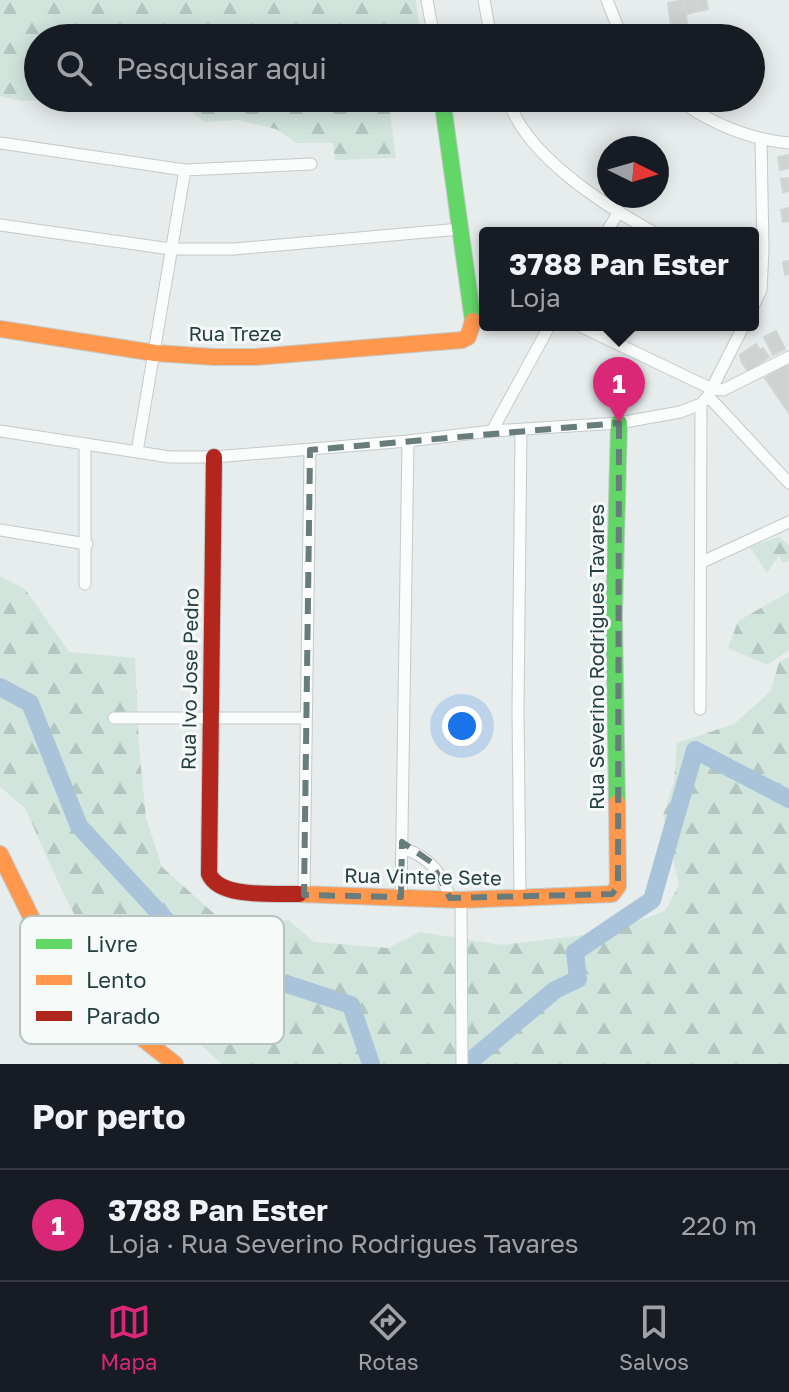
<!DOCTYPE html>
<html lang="pt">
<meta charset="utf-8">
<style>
:root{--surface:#171b24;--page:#20242c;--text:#f1f3f6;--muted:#9ea1a6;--line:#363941;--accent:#db2777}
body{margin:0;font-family:"Golos Text",sans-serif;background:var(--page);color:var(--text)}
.compass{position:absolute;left:597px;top:136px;width:72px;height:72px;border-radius:50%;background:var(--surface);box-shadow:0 4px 20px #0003;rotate:95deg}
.you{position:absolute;left:462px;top:726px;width:28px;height:28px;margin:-20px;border:6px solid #fff;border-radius:50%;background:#1a73e8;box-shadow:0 0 0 12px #1a73e833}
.badge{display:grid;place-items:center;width:52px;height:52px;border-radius:50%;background:var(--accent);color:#fff;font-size:26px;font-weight:700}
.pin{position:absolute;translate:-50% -66px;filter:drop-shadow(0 2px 4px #0008)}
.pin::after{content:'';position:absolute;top:42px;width:28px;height:24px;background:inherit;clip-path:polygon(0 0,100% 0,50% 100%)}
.popup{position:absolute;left:479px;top:227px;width:280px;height:104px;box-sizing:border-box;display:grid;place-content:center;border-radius:8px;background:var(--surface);filter:drop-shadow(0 2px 6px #0005);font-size:26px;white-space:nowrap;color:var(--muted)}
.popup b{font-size:30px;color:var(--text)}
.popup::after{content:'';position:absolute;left:50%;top:100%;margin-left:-16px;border:16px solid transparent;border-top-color:var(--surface)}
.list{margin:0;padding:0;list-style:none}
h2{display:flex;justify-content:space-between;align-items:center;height:104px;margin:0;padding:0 32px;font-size:34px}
h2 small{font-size:26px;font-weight:400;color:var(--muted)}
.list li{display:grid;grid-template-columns:52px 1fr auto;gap:24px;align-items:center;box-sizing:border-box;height:112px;padding:0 32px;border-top:2px solid var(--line)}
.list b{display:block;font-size:30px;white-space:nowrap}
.list p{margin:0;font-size:26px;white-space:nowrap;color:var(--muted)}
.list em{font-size:26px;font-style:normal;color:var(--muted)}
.icon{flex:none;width:44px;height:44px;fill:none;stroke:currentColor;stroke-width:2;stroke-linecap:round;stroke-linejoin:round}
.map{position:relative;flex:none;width:789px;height:1064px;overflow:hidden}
.search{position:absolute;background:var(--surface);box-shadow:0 4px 20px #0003;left:24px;right:24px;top:24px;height:88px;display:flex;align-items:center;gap:20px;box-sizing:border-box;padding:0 28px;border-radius:44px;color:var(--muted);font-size:30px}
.sheet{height:216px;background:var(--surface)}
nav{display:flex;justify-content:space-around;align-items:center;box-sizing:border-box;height:112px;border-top:2px solid var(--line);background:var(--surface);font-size:22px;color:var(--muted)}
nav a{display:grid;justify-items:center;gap:4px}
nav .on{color:var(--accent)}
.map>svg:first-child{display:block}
</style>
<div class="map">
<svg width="789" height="1064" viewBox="0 0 789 1064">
<defs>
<pattern id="forest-firs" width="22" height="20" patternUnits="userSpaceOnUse" patternTransform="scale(2)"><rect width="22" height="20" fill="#d1e5dd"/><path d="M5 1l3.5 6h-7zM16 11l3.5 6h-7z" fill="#b3c6bf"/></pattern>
</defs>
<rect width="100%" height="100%" fill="#e7ecec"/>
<!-- forest -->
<path fill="url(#forest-firs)" d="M0 0H416L420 36 414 38H38V98H118L21 101 0 96Z
M175 98H388L396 158 335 160 333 143H297L276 129 238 120 204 122Z
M779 537 789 545V561L782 563 779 555 767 573 750 547Z
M0 576 25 589 69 652 135 658 139 747 146 818 162 867 231 929 288 920 314 942 388 948 420 932 502 945 609 932 665 911 679 885 663 815 674 782 677 743 734 724 771 691 779 662 789 657V1064H222L91 945 64 895 25 808 0 787Z
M789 592V650L767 665 728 648 738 621Z"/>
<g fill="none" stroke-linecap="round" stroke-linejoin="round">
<!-- river -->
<path stroke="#a9c4da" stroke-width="18" d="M0 687 30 703 79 826 198 955 351 1005 371 1064
M467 1064 555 990 578 979 575 952 652 900 695 750 789 799"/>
</g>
<!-- building -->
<path fill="#ced3d2" stroke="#d0d5d5" stroke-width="2" d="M684 0 687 23 671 25 668 3Z
M684 0H696L698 11 687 14Z
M696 0H706L708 9 698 11Z
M789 155V168L780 170 778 157Z
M789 178V191L783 192 781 179Z
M789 208V221L783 222 781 210Z
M789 261V274L785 275 783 262Z
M776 331 785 349 773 355 764 337Z
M756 344 760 350 742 362 740 355Z
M763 348 769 357 748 371 742 362Z
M789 364V413L765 378Z"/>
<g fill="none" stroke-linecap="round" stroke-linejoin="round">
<defs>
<path id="street" d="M427 0 434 38
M484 0 491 38
M607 0 622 38
M508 98C523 154 605 206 655 233
M676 98C710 123 747 139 789 143
M0 143 185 170 311 164
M0 225 171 249H234L460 229
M606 233 618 213
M753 307 761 290 763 249 761 140
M578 325 712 389 723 390 789 357
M708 396 789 483
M0 431 170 457H214L408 441 492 431 619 423 680 412 701 404 708 396 744 325
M492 431 550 325
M85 444V584
M137 452 185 170
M0 530 87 544
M702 562 789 522
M700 709 701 404
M114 718H305
M402 848C430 857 441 872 450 898
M304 895 310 450
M401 897 408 441
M520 897 518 710 521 430
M461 900 462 1064"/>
<path id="fast" d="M442 98 473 321
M617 803 614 616 619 423"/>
<path id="slow" d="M0 329 155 353 214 357H255L462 340 468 337 473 321
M0 854 41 937 67 979 175 1064
M299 894 461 900 612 894 618 886 617 803"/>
<path id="jam" d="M214 457 209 874C220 899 274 893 299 894"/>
</defs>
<!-- street casing -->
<use href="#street" stroke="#c4c9c9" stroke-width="13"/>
<!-- fast casing -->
<use href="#fast" stroke="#c2cac9" stroke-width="18"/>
<!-- slow casing -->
<use href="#slow" stroke="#c2cac9" stroke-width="18"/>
<!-- jam casing -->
<use href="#jam" stroke="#c2cac9" stroke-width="18"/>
<!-- street -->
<use href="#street" stroke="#fbfcfc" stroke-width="11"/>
<!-- fast -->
<use href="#fast" stroke="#63d668" stroke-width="16"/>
<!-- slow -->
<use href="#slow" stroke="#ff974d" stroke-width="16"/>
<!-- jam -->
<use href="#jam" stroke="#b3261e" stroke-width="16"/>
</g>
<!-- marked area -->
<path fill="none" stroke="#687c7c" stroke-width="6" stroke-dasharray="16 10" stroke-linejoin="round" d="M619 423 618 886 612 894 450 898 431 862 402 842 401 897 304 895 310 450Z"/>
<g text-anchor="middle" stroke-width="6" stroke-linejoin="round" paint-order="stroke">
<!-- street labels -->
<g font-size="20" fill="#243f40" stroke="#f6faf9">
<text x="235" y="341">Rua Treze</text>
<text transform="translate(597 657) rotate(-90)" y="7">Rua Severino Rodrigues Tavares</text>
<text transform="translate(190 679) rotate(-89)" y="7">Rua Ivo Jose Pedro</text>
<text transform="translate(423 877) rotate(1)" y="7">Rua Vinte e Sete</text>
</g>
</g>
<!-- legend -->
<rect x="20" y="916" width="264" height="128" rx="12" fill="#f6faf9" stroke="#b7c2c2" stroke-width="2"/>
<rect x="36" y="939" width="36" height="10" fill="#63d668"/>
<rect x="36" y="975" width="36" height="10" fill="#ff974d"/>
<rect x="36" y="1011" width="36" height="10" fill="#b3261e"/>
<g font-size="22" fill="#243f40">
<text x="86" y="952">Livre</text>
<text x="86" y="988">Lento</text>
<text x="86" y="1024">Parado</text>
</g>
</svg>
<svg class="compass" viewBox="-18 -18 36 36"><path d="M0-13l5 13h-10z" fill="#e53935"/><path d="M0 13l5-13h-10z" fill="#9ea1a6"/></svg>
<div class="you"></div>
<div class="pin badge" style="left:619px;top:423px">1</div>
<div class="popup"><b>3788 Pan Ester</b>Loja</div>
<div class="search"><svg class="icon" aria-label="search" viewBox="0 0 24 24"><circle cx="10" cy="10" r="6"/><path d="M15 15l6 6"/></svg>Pesquisar aqui</div>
</div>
<section class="sheet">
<h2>Por perto<small></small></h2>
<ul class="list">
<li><span class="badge">1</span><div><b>3788 Pan Ester</b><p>Loja · Rua Severino Rodrigues Tavares</p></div><em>220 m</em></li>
</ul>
</section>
<nav>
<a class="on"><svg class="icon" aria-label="map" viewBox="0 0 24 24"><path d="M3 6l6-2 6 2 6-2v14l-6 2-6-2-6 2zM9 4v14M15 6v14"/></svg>Mapa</a>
<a><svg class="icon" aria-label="directions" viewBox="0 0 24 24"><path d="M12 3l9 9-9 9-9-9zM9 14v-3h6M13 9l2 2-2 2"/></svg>Rotas</a>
<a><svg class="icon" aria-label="saved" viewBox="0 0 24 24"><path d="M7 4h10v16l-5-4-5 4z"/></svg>Salvos</a>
</nav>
